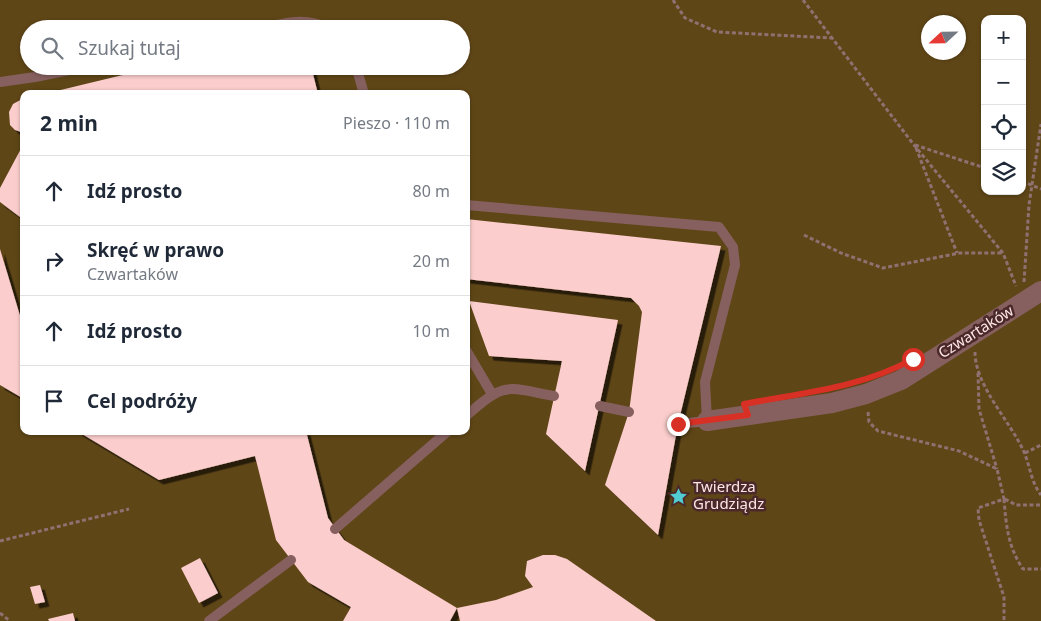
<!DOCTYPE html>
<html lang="pl">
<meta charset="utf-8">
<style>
:root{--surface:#fff;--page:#f2f2f3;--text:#1f2937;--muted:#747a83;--line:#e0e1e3}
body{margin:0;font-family:"Noto Sans",sans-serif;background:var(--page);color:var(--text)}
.controls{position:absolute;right:15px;top:15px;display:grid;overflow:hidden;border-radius:10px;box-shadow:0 1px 4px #0004}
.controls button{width:45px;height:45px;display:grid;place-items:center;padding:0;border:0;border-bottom:1px solid var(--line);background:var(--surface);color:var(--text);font:25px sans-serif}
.compass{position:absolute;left:921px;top:15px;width:45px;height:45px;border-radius:50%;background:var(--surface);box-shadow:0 1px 4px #0004;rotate:248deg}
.stop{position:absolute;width:15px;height:15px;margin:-11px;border:4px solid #d93025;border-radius:50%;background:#fff}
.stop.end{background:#d93025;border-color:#fff;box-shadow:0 1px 5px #0008}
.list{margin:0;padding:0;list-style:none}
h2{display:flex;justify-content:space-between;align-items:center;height:65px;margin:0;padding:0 20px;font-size:21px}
h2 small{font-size:16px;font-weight:400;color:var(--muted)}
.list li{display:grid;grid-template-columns:32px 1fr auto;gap:15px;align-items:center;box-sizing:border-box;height:70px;padding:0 20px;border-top:1px solid var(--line)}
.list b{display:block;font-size:19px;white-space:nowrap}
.list p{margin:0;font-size:16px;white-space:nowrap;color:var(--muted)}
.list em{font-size:16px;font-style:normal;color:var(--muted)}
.icon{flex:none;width:28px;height:28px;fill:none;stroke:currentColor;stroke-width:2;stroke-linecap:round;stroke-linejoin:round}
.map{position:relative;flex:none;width:1041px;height:621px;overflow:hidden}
.search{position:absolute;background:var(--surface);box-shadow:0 1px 4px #0004;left:20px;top:20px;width:450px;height:55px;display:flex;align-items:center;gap:12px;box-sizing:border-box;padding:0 18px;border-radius:28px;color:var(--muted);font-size:19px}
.panel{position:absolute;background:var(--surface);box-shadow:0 1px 4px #0004;left:20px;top:90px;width:450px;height:345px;border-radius:10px}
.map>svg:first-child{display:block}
</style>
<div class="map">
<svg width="1041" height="621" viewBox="0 0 1041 621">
<defs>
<filter id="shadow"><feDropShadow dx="4.5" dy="4.5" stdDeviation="0" flood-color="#0009"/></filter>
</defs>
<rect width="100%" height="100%" fill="#4b292a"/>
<!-- green -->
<path fill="#5f4617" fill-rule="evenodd" d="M0 0H1041V621H0ZM985 19H1022V191H985ZM928 22H958V52H928ZM29 29H461V66H29ZM24 94H466V431H24Z"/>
<!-- building -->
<path fill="#fbcecd" filter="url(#shadow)" d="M160 66H311L318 94H44Z
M24 98V133L15 130 10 125 9 112 13 104Z
M24 143V220L0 202V188Z
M466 219 721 246 678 424 658 535 605 485 629 412 642 312 639 306 631 298 466 279Z
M0 249 24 329V399L0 385Z
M469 301 618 320 585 471 546 434 562 361 489 356Z
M77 431H306L328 518 344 540 457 608 496 600 533 587 525 576 527 561 543 555H555L567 559 656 621H460L457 608 450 621H343L351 607 308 582 276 540 255 456 159 480Z
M200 558 218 593 199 603 181 568Z
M40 585 45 602 35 604 30 587Z
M73 613 75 621H49L48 619Z"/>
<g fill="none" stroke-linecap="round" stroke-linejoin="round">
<!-- path -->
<path stroke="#8f7171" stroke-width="3" stroke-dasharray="4 2.5" stroke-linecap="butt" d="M673 0 685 18 717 32 832 38
M803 0 914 145 1003 253 1016 286
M915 145 985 168
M916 148 957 253
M1022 181 1041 189
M804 235 841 253 883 268 960 253H1002
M1024 282 1029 205 1041 124
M975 352C975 386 1011 422 1024 452 1030 466 1031 482 1041 495
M978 373 979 409 997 469
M868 412 869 422 878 431 959 451 997 469 1004 499 978 508 979 520 1004 597V621
M1025 453 1041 445
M1004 499C1006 525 1008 547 1023 569H1041
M1005 499 1016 505H1041
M0 541 129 509
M0 613 10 621"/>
<!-- service -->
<path stroke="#86605f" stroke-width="10" d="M259 29C285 22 306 17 331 29
M356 66 364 94
M0 82 35 77 89 66
M466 205 719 227 733 247 735 265 705 382 707 421 678 424
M466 350 492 394
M600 406 629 412
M466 416C506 381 505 387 554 396
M335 529 448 431
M209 621 291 560"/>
<!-- minor -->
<path stroke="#86605f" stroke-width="20" d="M707 421 832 403 866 394 901 380 1041 291"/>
</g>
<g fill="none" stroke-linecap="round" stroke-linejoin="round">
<!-- route -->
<path stroke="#d93025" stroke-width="6" d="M678 424 748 415 744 404C801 393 861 388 913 359"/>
</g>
<!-- icons -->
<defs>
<symbol id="sight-bare" viewBox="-9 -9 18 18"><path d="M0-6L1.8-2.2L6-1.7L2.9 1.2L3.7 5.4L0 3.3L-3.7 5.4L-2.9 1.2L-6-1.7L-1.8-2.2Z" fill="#51ccd2" stroke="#4b292a" stroke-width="2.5" paint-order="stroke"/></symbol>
</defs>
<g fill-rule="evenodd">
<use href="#sight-bare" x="666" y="484" width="25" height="25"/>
</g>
<g text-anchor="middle" stroke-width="5" stroke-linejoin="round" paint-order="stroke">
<!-- street labels -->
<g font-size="15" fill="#fde6e5" stroke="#4b292a">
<text transform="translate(976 332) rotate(-32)" y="5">Czwartaków</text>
</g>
<!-- poi labels -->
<g font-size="15" fill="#fde6e5" stroke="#4b292a" text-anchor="start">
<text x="693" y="492">Twierdza<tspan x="693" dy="17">Grudziądz</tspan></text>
</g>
</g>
</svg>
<div class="controls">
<button>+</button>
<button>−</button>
<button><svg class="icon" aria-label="locate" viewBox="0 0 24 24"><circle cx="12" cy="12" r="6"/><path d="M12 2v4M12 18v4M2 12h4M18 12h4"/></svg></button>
<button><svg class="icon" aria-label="layers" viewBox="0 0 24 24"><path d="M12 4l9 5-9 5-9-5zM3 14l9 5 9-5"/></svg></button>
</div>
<svg class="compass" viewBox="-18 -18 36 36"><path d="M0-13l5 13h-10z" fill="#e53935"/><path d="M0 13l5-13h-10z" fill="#747a83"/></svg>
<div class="stop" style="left:913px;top:359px"></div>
<div class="stop end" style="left:678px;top:424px"></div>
<div class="search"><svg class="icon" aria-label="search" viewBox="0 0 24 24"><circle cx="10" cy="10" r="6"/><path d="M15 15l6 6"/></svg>Szukaj tutaj</div>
<section class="panel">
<h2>2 min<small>Pieszo · 110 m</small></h2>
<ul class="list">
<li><svg class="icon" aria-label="ahead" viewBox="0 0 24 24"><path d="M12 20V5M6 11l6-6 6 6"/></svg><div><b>Idź prosto</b></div><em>80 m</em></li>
<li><svg class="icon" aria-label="right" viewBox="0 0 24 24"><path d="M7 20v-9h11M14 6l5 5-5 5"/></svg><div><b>Skręć w prawo</b><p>Czwartaków</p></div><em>20 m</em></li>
<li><svg class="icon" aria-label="ahead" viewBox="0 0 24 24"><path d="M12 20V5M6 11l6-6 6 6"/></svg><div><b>Idź prosto</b></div><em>10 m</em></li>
<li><svg class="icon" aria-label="arrive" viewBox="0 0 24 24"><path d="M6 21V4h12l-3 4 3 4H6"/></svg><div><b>Cel podróży</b></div></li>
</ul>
</section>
</div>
